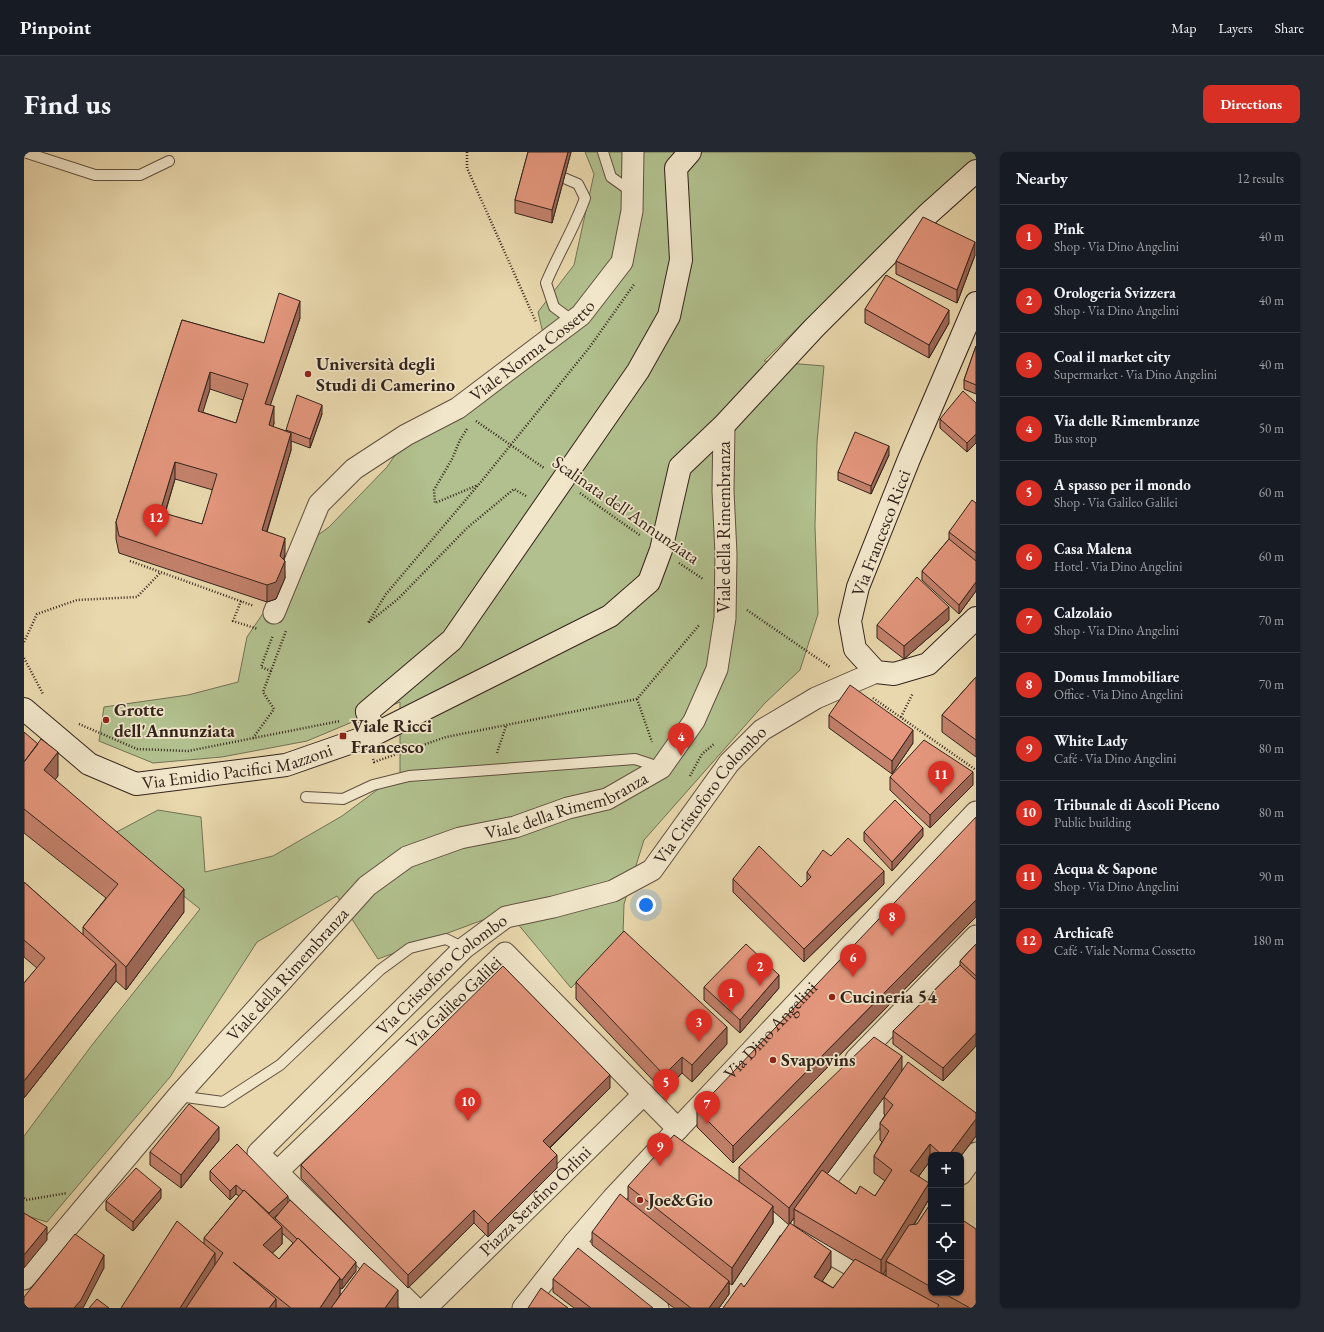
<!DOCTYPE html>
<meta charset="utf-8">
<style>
:root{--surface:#171b24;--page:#242831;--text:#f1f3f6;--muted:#9ea1a6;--line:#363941;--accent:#d93025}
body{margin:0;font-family:"EB Garamond",serif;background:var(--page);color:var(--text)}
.controls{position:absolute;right:12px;bottom:12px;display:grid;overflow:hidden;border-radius:8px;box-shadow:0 1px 3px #0004}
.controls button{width:36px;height:36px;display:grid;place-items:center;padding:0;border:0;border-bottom:1px solid var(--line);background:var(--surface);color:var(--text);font:20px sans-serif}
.you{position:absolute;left:622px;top:753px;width:14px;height:14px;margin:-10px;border:3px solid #fff;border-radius:50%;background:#1a73e8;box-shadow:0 0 0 6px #1a73e833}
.badge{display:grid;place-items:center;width:26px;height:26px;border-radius:50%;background:var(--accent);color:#fff;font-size:13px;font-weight:700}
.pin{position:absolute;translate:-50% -33px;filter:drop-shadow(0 1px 2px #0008)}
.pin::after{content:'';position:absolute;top:21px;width:14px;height:12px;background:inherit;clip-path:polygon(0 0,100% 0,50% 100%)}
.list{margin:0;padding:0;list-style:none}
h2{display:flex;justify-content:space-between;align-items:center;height:52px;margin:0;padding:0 16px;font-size:17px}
h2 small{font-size:13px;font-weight:400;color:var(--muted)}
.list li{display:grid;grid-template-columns:26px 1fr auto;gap:12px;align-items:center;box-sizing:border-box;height:64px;padding:0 16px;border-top:1px solid var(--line)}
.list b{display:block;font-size:15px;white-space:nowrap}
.list p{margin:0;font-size:13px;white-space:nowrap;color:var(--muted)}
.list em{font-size:13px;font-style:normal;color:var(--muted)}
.icon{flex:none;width:22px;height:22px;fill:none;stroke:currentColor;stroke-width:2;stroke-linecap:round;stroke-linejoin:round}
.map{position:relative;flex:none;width:952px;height:1156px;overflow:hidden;border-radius:8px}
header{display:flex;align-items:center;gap:24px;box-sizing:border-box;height:56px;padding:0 20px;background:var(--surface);border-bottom:1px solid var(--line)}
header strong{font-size:19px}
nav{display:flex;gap:22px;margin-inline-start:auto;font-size:14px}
.intro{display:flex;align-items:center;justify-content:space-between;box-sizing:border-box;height:96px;padding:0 24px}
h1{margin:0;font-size:28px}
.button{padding:10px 18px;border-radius:8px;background:var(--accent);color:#fff;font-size:14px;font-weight:700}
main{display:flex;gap:24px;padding:0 24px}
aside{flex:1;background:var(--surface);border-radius:8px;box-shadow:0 1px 3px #0004}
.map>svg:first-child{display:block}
</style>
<header>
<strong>Pinpoint</strong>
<nav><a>Map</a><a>Layers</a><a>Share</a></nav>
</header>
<div class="intro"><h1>Find us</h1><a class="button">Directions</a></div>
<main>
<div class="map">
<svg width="952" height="1156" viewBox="0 0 952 1156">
<rect width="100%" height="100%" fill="#e9d8ad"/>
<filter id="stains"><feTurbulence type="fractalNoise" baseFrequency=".005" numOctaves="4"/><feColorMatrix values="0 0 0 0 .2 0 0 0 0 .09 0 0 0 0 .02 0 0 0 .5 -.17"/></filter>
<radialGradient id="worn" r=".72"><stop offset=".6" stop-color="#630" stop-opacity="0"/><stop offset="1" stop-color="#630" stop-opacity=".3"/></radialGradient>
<!-- green -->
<path fill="#b1c08e" stroke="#727255" d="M561 0H952V18L889 63 740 209 800 214 793 290 791 374 794 462 776 518 741 551 620 688 600 752 599 783 547 836 483 759 354 807 313 744 233 790 146 925 23 1070 0 1063V984L68 893 176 757 85 684 134 658 177 665 181 720 249 704 318 664 376 621V550L283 589 198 605 129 611 75 589 80 555 164 543 214 530 223 485 246 451 268 402 305 375 363 315 382 287 521 190 514 160 550 113 570 22Z"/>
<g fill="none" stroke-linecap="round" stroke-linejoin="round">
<defs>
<path id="lane" d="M0 0 71 23H116L145 9
M579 0 587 25 608 40
M540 26 554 32 561 46C551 75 534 102 522 131L530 155 549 169
M282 645 319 647 349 633 385 624 611 607 635 615
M154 944 199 950 256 913 356 818 386 796 422 787 440 796"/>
<g id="street">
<path id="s1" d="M250 461 295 352 330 317 382 283 434 256 557 163 598 110 608 59 609 0"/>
<path d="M832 907 952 784"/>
<path id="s2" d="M253 1020 481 801 654 977"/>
<path d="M937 1022 952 1001"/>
<path d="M788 1046 878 930"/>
<path d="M726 1049C765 1079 807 1103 851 1126"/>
<path d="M550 1091 634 1156"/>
<path d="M683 1120 709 1140"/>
<path id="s3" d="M0 1127 154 944 343 734 383 705 436 686 491 675 544 656 583 647 637 616 670 569 693 517 701 466 702 402 699 339 700 273"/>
<path id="s4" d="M391 1156 234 1001 440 796 482 765 529 755 589 739 628 718 705 611 738 578 792 546 852 520"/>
<path id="s5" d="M402 1156 620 942"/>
<path id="s6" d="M499 1156 550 1091 589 1046 952 660"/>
<path d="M697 1156 709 1140 752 1069"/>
</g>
<g id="secondary">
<path d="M952 151 885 307 834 435 826 469 831 497 852 520 870 522 904 512 952 466"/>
<path id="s7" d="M0 557 65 612 112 632 262 613 351 582 586 464 625 430 637 398 656 315 700 273 790 176 903 63 952 19"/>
<path d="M351 582 343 560 428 488 614 219 645 164 657 108 652 16 666 0"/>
</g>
</defs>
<!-- lane casing -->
<use href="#lane" stroke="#615040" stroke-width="12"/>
<!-- street casing -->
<use href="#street" stroke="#615040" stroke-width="23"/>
<!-- secondary casing -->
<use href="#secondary" stroke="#34231c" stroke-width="24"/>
<!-- path -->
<path stroke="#34231c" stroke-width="2.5" stroke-dasharray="1 2" stroke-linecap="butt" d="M443 0V16L512 170
M452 269 520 316
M443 277 436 288 428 307 410 338 411 351 454 333
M556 341 617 384
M502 344 490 337 443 376 374 447 344 471 362 442 456 331 565 196 611 131
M106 409 230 454
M655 411 679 427
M217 449 209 469 234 477
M723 458 806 515
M0 490 13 462 53 448 113 445 137 420
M0 506 19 542
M247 519 237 515 249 483
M849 546 952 618
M613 547 628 590
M877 565 889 541
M55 572 113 597 164 599 316 569
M229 586 250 557 239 540 262 479
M473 601 482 574
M349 607 350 610 422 585 613 547 676 472
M666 624 678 602 690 592
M0 1046 2 1048 43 1041"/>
<!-- lane -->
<use href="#lane" stroke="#f1e6ca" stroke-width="10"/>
<!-- street -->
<use href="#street" stroke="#f1e6ca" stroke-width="21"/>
<!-- secondary -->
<use href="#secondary" stroke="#f1e6ca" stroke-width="22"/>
</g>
<!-- wall -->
<path fill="#c3816b" stroke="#34231c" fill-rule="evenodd" d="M504 0H547L528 71 491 61V48Z
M951 103 933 151 872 122V109Z
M841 157 925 171 905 206 841 171Z
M276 166 246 253 250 271 249 275 262 279V278L298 262 286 296 267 289V298L243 380 261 403 260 408 261 426 252 447 243 450 95 401 92 387V370L158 168 240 191ZM186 237 219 248 212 271 178 260ZM151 327 189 338 178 372 141 362Z
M952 194V242L940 237V228Z
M952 251 943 300 916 276V267Z
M865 303 847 342 814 328V320Z
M952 351V439L935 462 898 428V419L925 387V380Z
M925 468 880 507 853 486V473Z
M952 525V605L918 580V563Z
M805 563 889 591 868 622 805 576Z
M0 580 34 624 31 627 160 760 102 838 92 829 0 946V831L13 816 0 805V730L59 783V775L82 746 0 681Z
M866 625 949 633 906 676 866 638Z
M840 680 899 684 868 719 840 689Z
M807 704 860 732 780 810 709 740V727L777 735 783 729V720Z
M943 774 709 1011 673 975V958Z
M952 792V894L919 929 869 892V879L936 813V809Z
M552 830 703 892 668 930 658 921 640 940 552 847Z
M680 835 755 836 716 881 680 848Z
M878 918 952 961V984L937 1004V1003H907V1010L906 1009 895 1024 905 1047 890 1073 893 1072 907 1051V1141H937L952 1156H699L720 1135 770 1074V1066L765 1073 749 1059V1071L708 1133 705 1131V1142L695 1156H650L568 1093V1080L604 1048V1034L715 1030V1015ZM860 945V962L861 963 856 971V988L858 990 850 1004V1021L861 1029 851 1044 832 1042 803 1022ZM771 1074 830 1109 809 1136 798 1129 807 1116ZM862 1118V1124L859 1122Z
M586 936 526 996 533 1016 464 1085 450 1071 384 1136 277 1026V1013Z
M195 988 157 1036 126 1013V1000Z
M186 1019 264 1052 332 1119 318 1137 316 1136V1143L313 1148 374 1155 373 1156H97L180 1092V1086L215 1044 212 1042 206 1048 186 1028ZM258 1058 251 1066V1068L249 1066ZM258 1081 269 1091 255 1107 248 1101 258 1092Z
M137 1046 109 1079 82 1058V1049Z
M529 1127 629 1156H550L529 1140Z"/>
<!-- shaded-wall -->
<path fill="#9f6957" stroke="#34231c" d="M544 0H547L528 71V58Z
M951 90V103L933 151V138Z
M276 149V166L241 269V252Z
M925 158V171L905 206V193Z
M186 220V237L174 276V259Z
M298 253V262L286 296V287Z
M250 254V271L245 290V273Z
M267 281V298L238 395V378Z
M952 282V291L943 300V291Z
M865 294V303L847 342V334Z
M151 310V327L136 377V360Z
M261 386V403L256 419 261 409V426L252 447 243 450V433L256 404Z
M952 430V439L935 462V453Z
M925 455V468L880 507V494Z
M889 578V591L868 622V609Z
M34 600V624L20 642V618Z
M949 620V633L906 676V663Z
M899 676V684L868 719V710Z
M860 719V732L780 810V797Z
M160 737V760L102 838V815Z
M952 748V765L943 774 709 1011V994Z
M92 812V829L0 946V929Z
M755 823V836L716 881V868Z
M703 875V892L668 930V913Z
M952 881V894L919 929V916Z
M878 904V921L775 1060 770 1057V1066L765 1073V1056Z
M658 905V921L640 940V923Z
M586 923V936L519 1002V989Z
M952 967V984L937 1004V1003H925Z
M195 975V988L157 1036V1023Z
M906 992V1009L886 1036V1019Z
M533 1003V1016L464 1085V1072Z
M905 1031V1047L866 1112 862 1109V1118L857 1125V1108Z
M212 1033V1042L206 1048V1039Z
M137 1037V1046L109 1079V1070Z
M264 1044V1053L245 1070V1061Z
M749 1054V1071L708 1133V1116Z
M450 1058V1071L384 1136V1123Z
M23 1075V1088L0 1116V1103Z
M258 1075V1092L239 1110V1093Z
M807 1099V1116L790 1142V1125Z
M191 1101V1118L167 1156H156Z
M80 1103V1116L59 1156H50Z
M332 1110V1119L318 1137V1128Z
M316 1126V1143L308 1156H296Z
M705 1129V1142L695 1156H685Z
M374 1138V1155L373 1156H361Z
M252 1147V1156H245Z"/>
<!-- building -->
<path fill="#e3967c" stroke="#34231c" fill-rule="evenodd" d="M504 0H544L528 58 491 48Z
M899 65 951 90 933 138 872 109Z
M862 123 925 158 905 193 841 157Z
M255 141 276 149 241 252 250 254 245 273 267 281 238 378 261 386 256 404 261 409 252 430 243 433 95 384 92 370 158 168 240 191ZM186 220 224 232 212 271 174 259ZM151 310 193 322 178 372 136 360Z
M952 194V233L940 228Z
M939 239 952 251V282L943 291 916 267Z
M273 243 298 253 286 287 262 278Z
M831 280 865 294 847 334 814 320Z
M948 348 952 351V401L925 380Z
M925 387 952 409V430L935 453 898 419Z
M893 425 925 455 880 494 853 473Z
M952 525V588L918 563Z
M826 533 889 578 868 609 805 563Z
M0 580 14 592 0 610Z
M17 587 34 600 20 618 160 737 102 815 59 775 94 732 0 657V610Z
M900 588 949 620 906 663 866 625Z
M871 648 899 676 868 710 840 680Z
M952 665V748L709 994 673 958Z
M824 686 860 719 780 797 709 727 735 694 777 735 787 725 783 720 799 698 807 704Z
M0 730 92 812 0 929V831L21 806 0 788Z
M600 779 703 875 668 913 658 905 640 923 552 830Z
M722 792 755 823 716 868 680 835Z
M952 792V824L936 809Z
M936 813 952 828V881L919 916 869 879Z
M479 814 586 923 519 989 533 1003 464 1072 450 1058 384 1123 277 1013Z
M850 885 878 904 765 1056 715 1015Z
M884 910 952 961V967L925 1003H918L906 992 886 1019 905 1031 857 1108 770 1057 798 1018 832 1042 836 1034 851 1044 868 1018 850 1004 865 979 856 971 869 953 860 945Z
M165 952 195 975 157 1023 126 1000Z
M650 983 749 1054 708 1116 604 1034Z
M213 992 264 1044 245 1061 220 1038 219 1039 212 1033 206 1039 186 1019Z
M112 1016 137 1037 109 1070 82 1049Z
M220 1038 258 1075 239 1093 255 1107 274 1086 316 1126 296 1156H267L209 1110 252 1147 245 1156H162L199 1101 180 1086Z
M596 1042 705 1129 685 1156H667L568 1080Z
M266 1048 332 1110 318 1128 316 1127V1126L274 1086 273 1087 251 1066Z
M907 1051V1135L862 1109 885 1073 893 1072Z
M0 1061 23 1075 0 1103Z
M937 1067 952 1077V1156H946L919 1141H937Z
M153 1069 191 1101 156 1156H97Z
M766 1071 807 1099 790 1125 809 1136 831 1107 915 1153 913 1156H699L717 1131 720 1135Z
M51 1082 80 1103 57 1148 50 1156H0V1145Z
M554 1096 629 1156H567L529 1127Z
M340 1111 374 1138 361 1156H307Z
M517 1136 544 1156H504Z
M73 1147 85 1156H65Z"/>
<!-- markers -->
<g fill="#8f2418" stroke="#f1e6ca" stroke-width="1.5">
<circle cx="284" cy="222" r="4"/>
<circle cx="82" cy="568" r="4"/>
<rect x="315" y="580" width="8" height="8" rx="2"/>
<circle cx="808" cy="845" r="4"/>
<circle cx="749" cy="908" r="4"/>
<circle cx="616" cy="1048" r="4"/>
</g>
<g text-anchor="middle" stroke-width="3.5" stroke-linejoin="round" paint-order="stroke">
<!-- street labels -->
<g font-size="18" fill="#34231c" stroke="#f1e6ca">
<text dy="6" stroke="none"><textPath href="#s1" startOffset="382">Viale Norma Cossetto</textPath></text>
<text transform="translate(602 358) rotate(35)" y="6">Scalinata dell'Annunziata</text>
<text transform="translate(700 375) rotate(-90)" y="6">Viale della Rimembranza</text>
<text transform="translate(857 381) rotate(-69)" y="6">Via Francesco Ricci</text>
<text dy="6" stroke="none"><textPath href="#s7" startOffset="239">Via Emidio Pacifici Mazzoni</textPath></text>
<text dy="6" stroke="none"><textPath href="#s4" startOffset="813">Via Cristoforo Colombo</textPath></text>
<text dy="6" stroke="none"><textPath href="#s3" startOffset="739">Viale della Rimembranza</textPath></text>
<text dy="6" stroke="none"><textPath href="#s3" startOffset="403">Viale della Rimembranza</textPath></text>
<text dy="6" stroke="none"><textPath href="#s4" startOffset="477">Via Cristoforo Colombo</textPath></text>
<text dy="6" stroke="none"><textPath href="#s2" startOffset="245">Via Galileo Galilei</textPath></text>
<text dy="6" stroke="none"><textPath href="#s6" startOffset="372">Via Dino Angelini</textPath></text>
<text dy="6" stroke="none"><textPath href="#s5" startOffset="153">Piazza Serafino Orlini</textPath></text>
</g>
<!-- poi labels -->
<g font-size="18" font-weight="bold" fill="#34231c" stroke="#f1e6ca" text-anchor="start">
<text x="292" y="218">Università degli<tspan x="292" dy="21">Studi di Camerino</tspan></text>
<text x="90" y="564">Grotte<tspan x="90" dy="21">dell'Annunziata</tspan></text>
<text x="327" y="580">Viale Ricci<tspan x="327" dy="21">Francesco</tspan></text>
<text x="816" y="851">Cucineria 54</text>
<text x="757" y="914">Svapovins</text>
<text x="624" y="1054">Joe&amp;Gio</text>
</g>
</g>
<rect width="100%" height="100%" filter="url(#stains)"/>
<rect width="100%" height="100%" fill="url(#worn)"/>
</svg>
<div class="controls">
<button>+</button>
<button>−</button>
<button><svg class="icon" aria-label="locate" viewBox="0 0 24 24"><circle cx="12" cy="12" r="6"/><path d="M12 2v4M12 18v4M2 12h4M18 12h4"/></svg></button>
<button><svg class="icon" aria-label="layers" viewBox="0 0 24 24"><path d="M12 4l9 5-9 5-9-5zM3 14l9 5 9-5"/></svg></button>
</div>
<div class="you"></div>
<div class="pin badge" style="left:707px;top:860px">1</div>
<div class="pin badge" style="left:736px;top:834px">2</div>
<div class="pin badge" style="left:675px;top:890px">3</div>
<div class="pin badge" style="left:657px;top:604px">4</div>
<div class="pin badge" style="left:642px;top:950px">5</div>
<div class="pin badge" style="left:829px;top:825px">6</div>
<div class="pin badge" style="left:683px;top:972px">7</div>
<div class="pin badge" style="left:868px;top:784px">8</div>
<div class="pin badge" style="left:636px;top:1014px">9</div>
<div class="pin badge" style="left:444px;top:969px">10</div>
<div class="pin badge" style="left:917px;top:642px">11</div>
<div class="pin badge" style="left:132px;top:385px">12</div>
</div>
<aside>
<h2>Nearby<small>12 results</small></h2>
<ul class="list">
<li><span class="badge">1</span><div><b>Pink</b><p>Shop · Via Dino Angelini</p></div><em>40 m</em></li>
<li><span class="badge">2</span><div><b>Orologeria Svizzera</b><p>Shop · Via Dino Angelini</p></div><em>40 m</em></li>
<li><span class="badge">3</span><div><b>Coal il market city</b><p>Supermarket · Via Dino Angelini</p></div><em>40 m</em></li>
<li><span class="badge">4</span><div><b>Via delle Rimembranze</b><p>Bus stop</p></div><em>50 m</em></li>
<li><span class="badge">5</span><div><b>A spasso per il mondo</b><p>Shop · Via Galileo Galilei</p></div><em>60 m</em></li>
<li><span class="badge">6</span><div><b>Casa Malena</b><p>Hotel · Via Dino Angelini</p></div><em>60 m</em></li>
<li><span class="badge">7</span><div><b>Calzolaio</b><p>Shop · Via Dino Angelini</p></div><em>70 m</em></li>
<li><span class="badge">8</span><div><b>Domus Immobiliare</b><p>Office · Via Dino Angelini</p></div><em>70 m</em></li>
<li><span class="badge">9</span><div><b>White Lady</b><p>Café · Via Dino Angelini</p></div><em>80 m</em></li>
<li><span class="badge">10</span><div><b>Tribunale di Ascoli Piceno</b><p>Public building</p></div><em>80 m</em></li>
<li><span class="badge">11</span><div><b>Acqua &amp; Sapone</b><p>Shop · Via Dino Angelini</p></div><em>90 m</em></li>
<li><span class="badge">12</span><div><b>Archicafè</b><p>Café · Viale Norma Cossetto</p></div><em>180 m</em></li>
</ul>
</aside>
</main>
